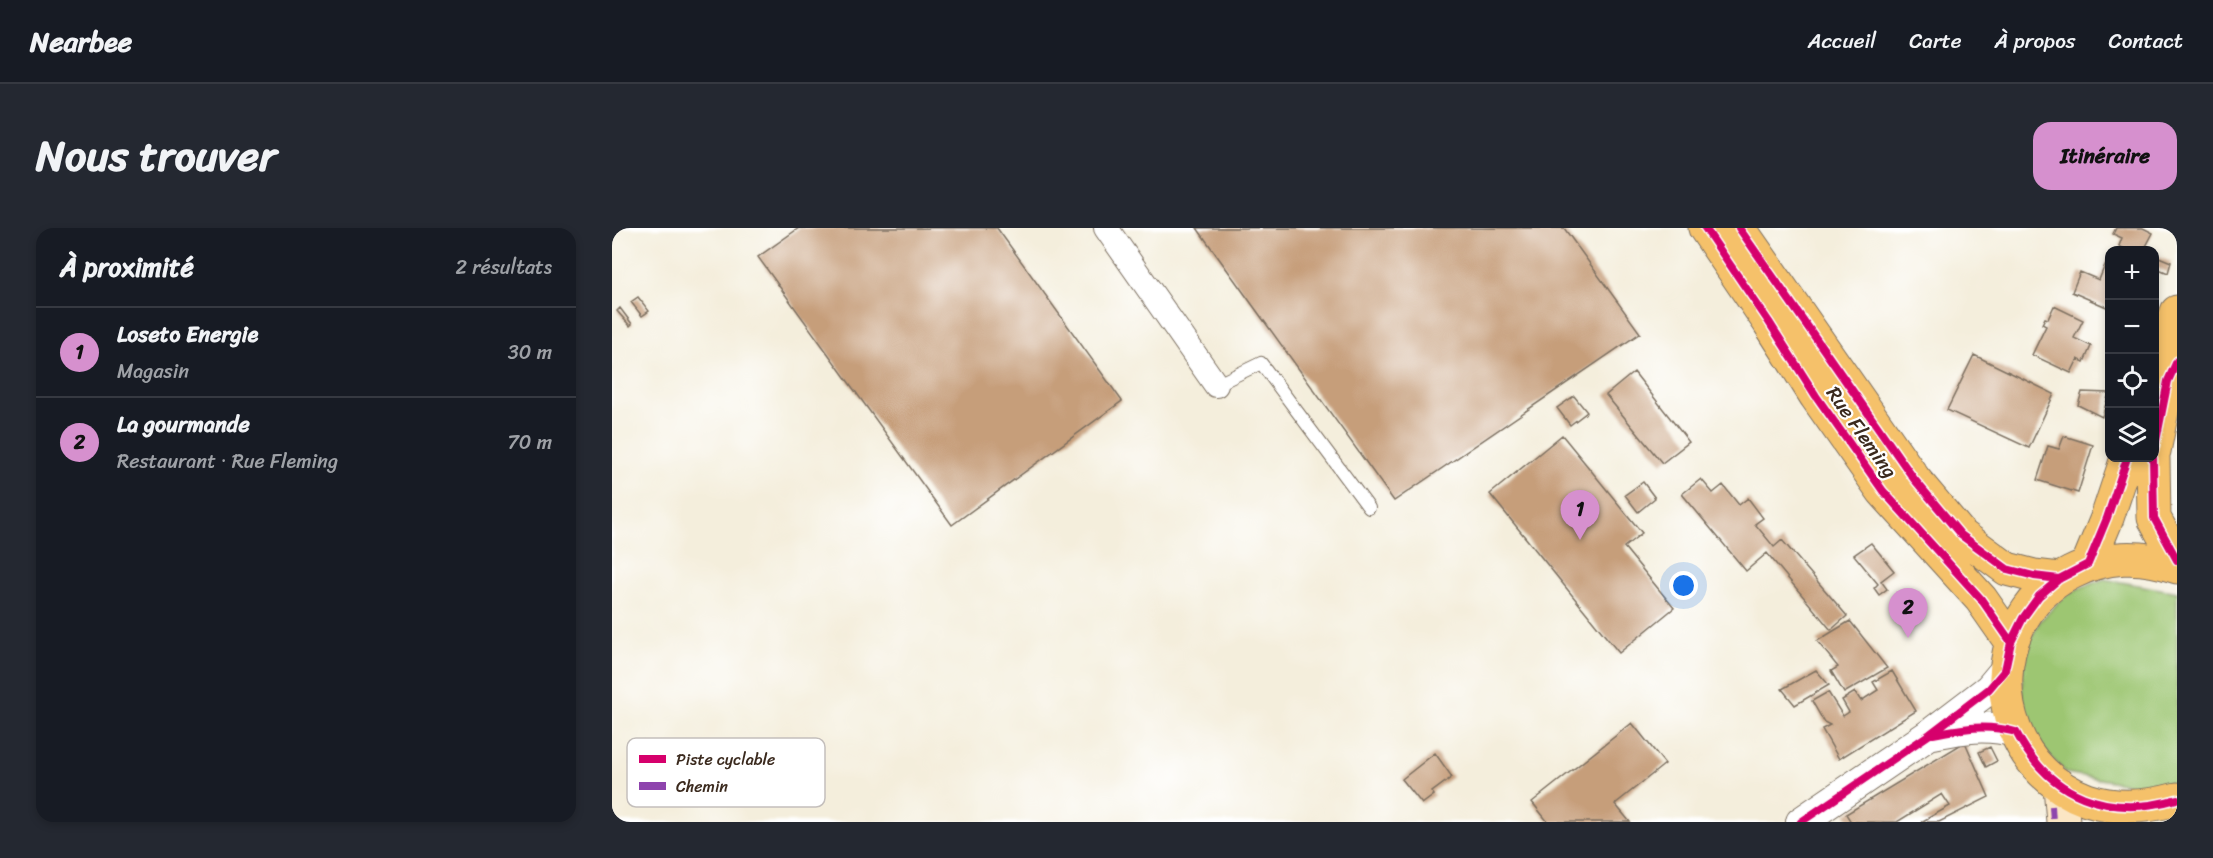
<!DOCTYPE html>
<html lang="fr">
<meta charset="utf-8">
<style>
:root{--surface:#171b24;--page:#242831;--text:#f1f3f6;--muted:#9ea1a6;--line:#363941;--accent:#d690ce}
body{margin:0;font-family:Sriracha,sans-serif;background:var(--page);color:var(--text)}
.controls{position:absolute;right:18px;top:18px;display:grid;overflow:hidden;border-radius:12px;box-shadow:0 3px 9px #0003}
.controls button{width:54px;height:54px;display:grid;place-items:center;padding:0;border:0;border-bottom:2px solid var(--line);background:var(--surface);color:var(--text);font:30px sans-serif}
.you{position:absolute;left:1072px;top:358px;width:21px;height:21px;margin:-15px;border:4px solid #fff;border-radius:50%;background:#1a73e8;box-shadow:0 0 0 9px #1a73e833}
.badge{display:grid;place-items:center;width:39px;height:39px;border-radius:50%;background:var(--accent);color:#111;font-size:20px;font-weight:700}
.pin{position:absolute;translate:-50% -50px;filter:drop-shadow(0 2px 3px #0008)}
.pin::after{content:'';position:absolute;top:32px;width:21px;height:18px;background:inherit;clip-path:polygon(0 0,100% 0,50% 100%)}
.list{margin:0;padding:0;list-style:none}
h2{display:flex;justify-content:space-between;align-items:center;height:78px;margin:0;padding:0 24px;font-size:26px}
h2 small{font-size:20px;font-weight:400;color:var(--muted)}
.list li{display:grid;grid-template-columns:39px 1fr auto;gap:18px;align-items:center;box-sizing:border-box;height:90px;padding:0 24px;border-top:2px solid var(--line)}
.list b{display:block;font-size:22px;white-space:nowrap}
.list p{margin:0;font-size:20px;white-space:nowrap;color:var(--muted)}
.list em{font-size:20px;font-style:normal;color:var(--muted)}
.icon{flex:none;width:33px;height:33px;fill:none;stroke:currentColor;stroke-width:2;stroke-linecap:round;stroke-linejoin:round}
.map{position:relative;flex:none;width:1565px;height:594px;overflow:hidden;border-radius:18px}
header{display:flex;align-items:center;gap:36px;box-sizing:border-box;height:84px;padding:0 30px;background:var(--surface);border-bottom:2px solid var(--line)}
header strong{font-size:28px}
nav{display:flex;gap:33px;margin-inline-start:auto;font-size:21px}
.intro{display:flex;align-items:center;justify-content:space-between;box-sizing:border-box;height:144px;padding:0 36px}
h1{margin:0;font-size:42px}
.button{padding:15px 27px;border-radius:18px;background:var(--accent);color:#111;font-size:21px;font-weight:700}
main{display:flex;gap:36px;padding:0 36px}
aside{flex:1;background:var(--surface);border-radius:18px;box-shadow:0 3px 9px #0003}
.map>svg:first-child{display:block}
</style>
<header>
<strong>Nearbee</strong>
<nav><a>Accueil</a><a>Carte</a><a>À propos</a><a>Contact</a></nav>
</header>
<div class="intro"><h1>Nous trouver</h1><a class="button">Itinéraire</a></div>
<main>
<aside>
<h2>À proximité<small>2 résultats</small></h2>
<ul class="list">
<li><span class="badge">1</span><div><b>Loseto Energie</b><p>Magasin</p></div><em>30 m</em></li>
<li><span class="badge">2</span><div><b>La gourmande</b><p>Restaurant · Rue Fleming</p></div><em>70 m</em></li>
</ul>
</aside>
<div class="map">
<svg width="1565" height="594" viewBox="0 0 1565 594">
<rect width="100%" height="100%" fill="#fff"/>
<filter id="ink" filterUnits="userSpaceOnUse"><feTurbulence type="fractalNoise" baseFrequency=".0167" numOctaves="2"/><feDisplacementMap in="SourceGraphic" scale="12" xChannelSelector="R" yChannelSelector="G"/><feConvolveMatrix kernelMatrix="1 2 1 2 8 2 1 2 1" color-interpolation-filters="sRGB"/></filter>
<filter id="wash" filterUnits="userSpaceOnUse"><feTurbulence type="fractalNoise" baseFrequency=".008" numOctaves="4" result="noise"/><feDisplacementMap in="SourceGraphic" scale="24" xChannelSelector="R" yChannelSelector="G"/><feGaussianBlur stdDeviation="1.35" result="paint"/><feColorMatrix in="noise" values="0 0 0 0 0 0 0 0 0 0 0 0 0 0 0 0 0 1.4 0 .05"/><feComposite in="paint" operator="in"/></filter>
<g filter="url(#wash)">
<rect width="100%" height="100%" fill="#f4eedc"/>
<!-- green -->
<path fill="#9dc672" stroke="#6c7848" stroke-width="1.5" d="M1492 351 1565 364V553L1544 561 1454 545 1426 516 1410 478 1411 425 1428 393 1450 371 1463 362Z"/>
<g id="blocks">
<!-- building -->
<path fill="#c69e7a" d="M187 0H385L510 173 340 297 146 29Z
M585 0H952L1028 105 782 273Z
M1504 0H1531L1541 5 1532 22H1515L1507 18 1510 10 1501 6Z
M1497 27V80L1460 64 1468 44 1487 52Z
M1542 27 1559 34 1556 45 1542 39Z
M26 69 37 83 30 88 19 74Z
M1442 78 1471 92 1462 110 1479 118 1472 134 1466 131 1459 145 1420 127 1434 98 1430 96 1433 90 1436 91Z
M8 80 20 96 18 98 5 83Z
M1362 127 1442 166 1417 220 1335 182Z
M1022 144 1077 214 1050 235 994 167Z
M1470 164 1497 165 1490 189 1466 177Z
M962 168 975 184 958 197 945 180Z
M950 207 1030 305 1012 319 1062 380 1007 425 878 266Z
M1452 208 1481 217 1466 265 1425 252 1436 218 1447 221Z
M1089 251 1101 265 1111 257 1127 277 1136 270 1151 290 1143 296 1162 319 1170 312 1235 388 1219 402 1155 325 1134 343 1070 266Z
M1031 254 1043 270 1026 284 1013 267Z
M1259 315 1282 343 1269 353 1275 361 1267 367 1262 360 1266 356 1242 327Z
M1238 393 1275 440 1232 465 1219 443 1226 439 1205 413Z
M1204 442 1217 457 1183 477 1170 461Z
M1280 443 1304 483 1227 531 1210 501 1218 497 1212 494 1200 473 1216 464 1231 488 1237 484 1230 472 1243 464 1249 473 1266 462 1261 454Z
M1020 495 1053 536 1003 576 1018 594H936L920 574Z
M1353 514 1377 569 1327 594H1309L1338 578 1330 566 1285 594H1239L1234 586Z
M1378 519 1385 533 1374 539 1367 524Z
M823 525 840 549 820 564 822 567 810 576 790 551Z"/>
</g>
</g>
<g filter="url(#ink)">
<use href="#blocks" fill-opacity="0" stroke="#7c6f60" stroke-width="1.5"/>
<g fill="none" stroke-linecap="round" stroke-linejoin="round">
<defs>
<path id="service" d="M604 157 649 135 757 280"/>
<path id="minor" d="M494 0 604 157"/>
<path id="tertiary" d="M1321 506C1352 500 1373 496 1404 504
M1189 594 1318 506 1377 461 1393 442"/>
<path id="secondary" d="M1448 558 1451 594"/>
<path id="primary" d="M1093 0 1157 94 1204 168 1271 263 1369 371 1399 414
M1127 0 1302 251 1349 307 1395 341 1422 348 1447 351
M1542 149 1565 84
M1542 223 1556 153 1565 133
M1541 230 1542 290 1565 332
M1476 336 1495 290 1515 230
M1565 339C1528 326 1494 327 1459 345 1436 356 1417 376 1406 399 1375 465 1405 547 1475 572 1505 582 1536 579 1565 571"/>
</defs>
<!-- service casing -->
<use href="#service" stroke="#7c6f60" stroke-width="14"/>
<!-- minor casing -->
<use href="#minor" stroke="#7c6f60" stroke-width="26"/>
<!-- tertiary casing -->
<use href="#tertiary" stroke="#7c6f60" stroke-width="32"/>
<!-- secondary casing -->
<use href="#secondary" stroke="#7c6f60" stroke-width="35"/>
<!-- primary casing -->
<use href="#primary" stroke="#7c6f60" stroke-width="35"/>
<!-- service -->
<use href="#service" stroke="#fff" stroke-width="12"/>
<!-- minor -->
<use href="#minor" stroke="#fff" stroke-width="24"/>
<!-- tertiary -->
<use href="#tertiary" stroke="#fff" stroke-width="30"/>
<!-- secondary -->
<use href="#secondary" stroke="#fbe6c4" stroke-width="33"/>
<!-- primary -->
<use href="#primary" stroke="#f5c16b" stroke-width="33"/>
<!-- quiet -->
<path stroke="#8e44ad" stroke-width="6" stroke-dasharray="12 6" stroke-linecap="butt" d="M1440 578 1441 594"/>
<defs>
<path id="cycleway" d="M1093 0 1157 94 1204 168 1271 263 1369 371 1399 414
M1127 0 1302 251 1349 307 1395 341 1422 348 1447 351
M1542 223 1556 153 1565 133
M1541 230 1542 290 1565 332
M1321 506C1352 500 1373 496 1404 504 1437 569 1497 591 1565 571
M1189 594 1318 506 1377 461 1393 442 1399 414 1411 390 1427 368 1447 351 1476 336 1495 290 1515 230"/>
</defs>
<!-- cycleway casing -->
<use href="#cycleway" stroke="#fff" stroke-width="11"/>
<!-- cycleway -->
<use href="#cycleway" stroke="#d6006c" stroke-width="8"/>
</g>
</g>
<g text-anchor="middle" stroke-width="4.5" stroke-linejoin="round" paint-order="stroke">
<!-- street labels -->
<g font-size="20" fill="#3b2a1e" stroke="#fff">
<text transform="translate(1250 204) rotate(55)" y="7">Rue Fleming</text>
</g>
</g>
<!-- legend -->
<rect x="15" y="510" width="198" height="69" rx="9" fill="#fff" stroke="#c4bfbc" stroke-width="1.5"/>
<rect x="27" y="527" width="27" height="8" fill="#d6006c"/>
<rect x="27" y="554" width="27" height="8" fill="#8e44ad"/>
<g font-size="16" fill="#3b2a1e">
<text x="64" y="537">Piste cyclable</text>
<text x="64" y="564">Chemin</text>
</g>
</svg>
<div class="controls">
<button>+</button>
<button>−</button>
<button><svg class="icon" aria-label="locate" viewBox="0 0 24 24"><circle cx="12" cy="12" r="6"/><path d="M12 2v4M12 18v4M2 12h4M18 12h4"/></svg></button>
<button><svg class="icon" aria-label="layers" viewBox="0 0 24 24"><path d="M12 4l9 5-9 5-9-5zM3 14l9 5 9-5"/></svg></button>
</div>
<div class="you"></div>
<div class="pin badge" style="left:968px;top:312px">1</div>
<div class="pin badge" style="left:1296px;top:410px">2</div>
</div>
</main>
